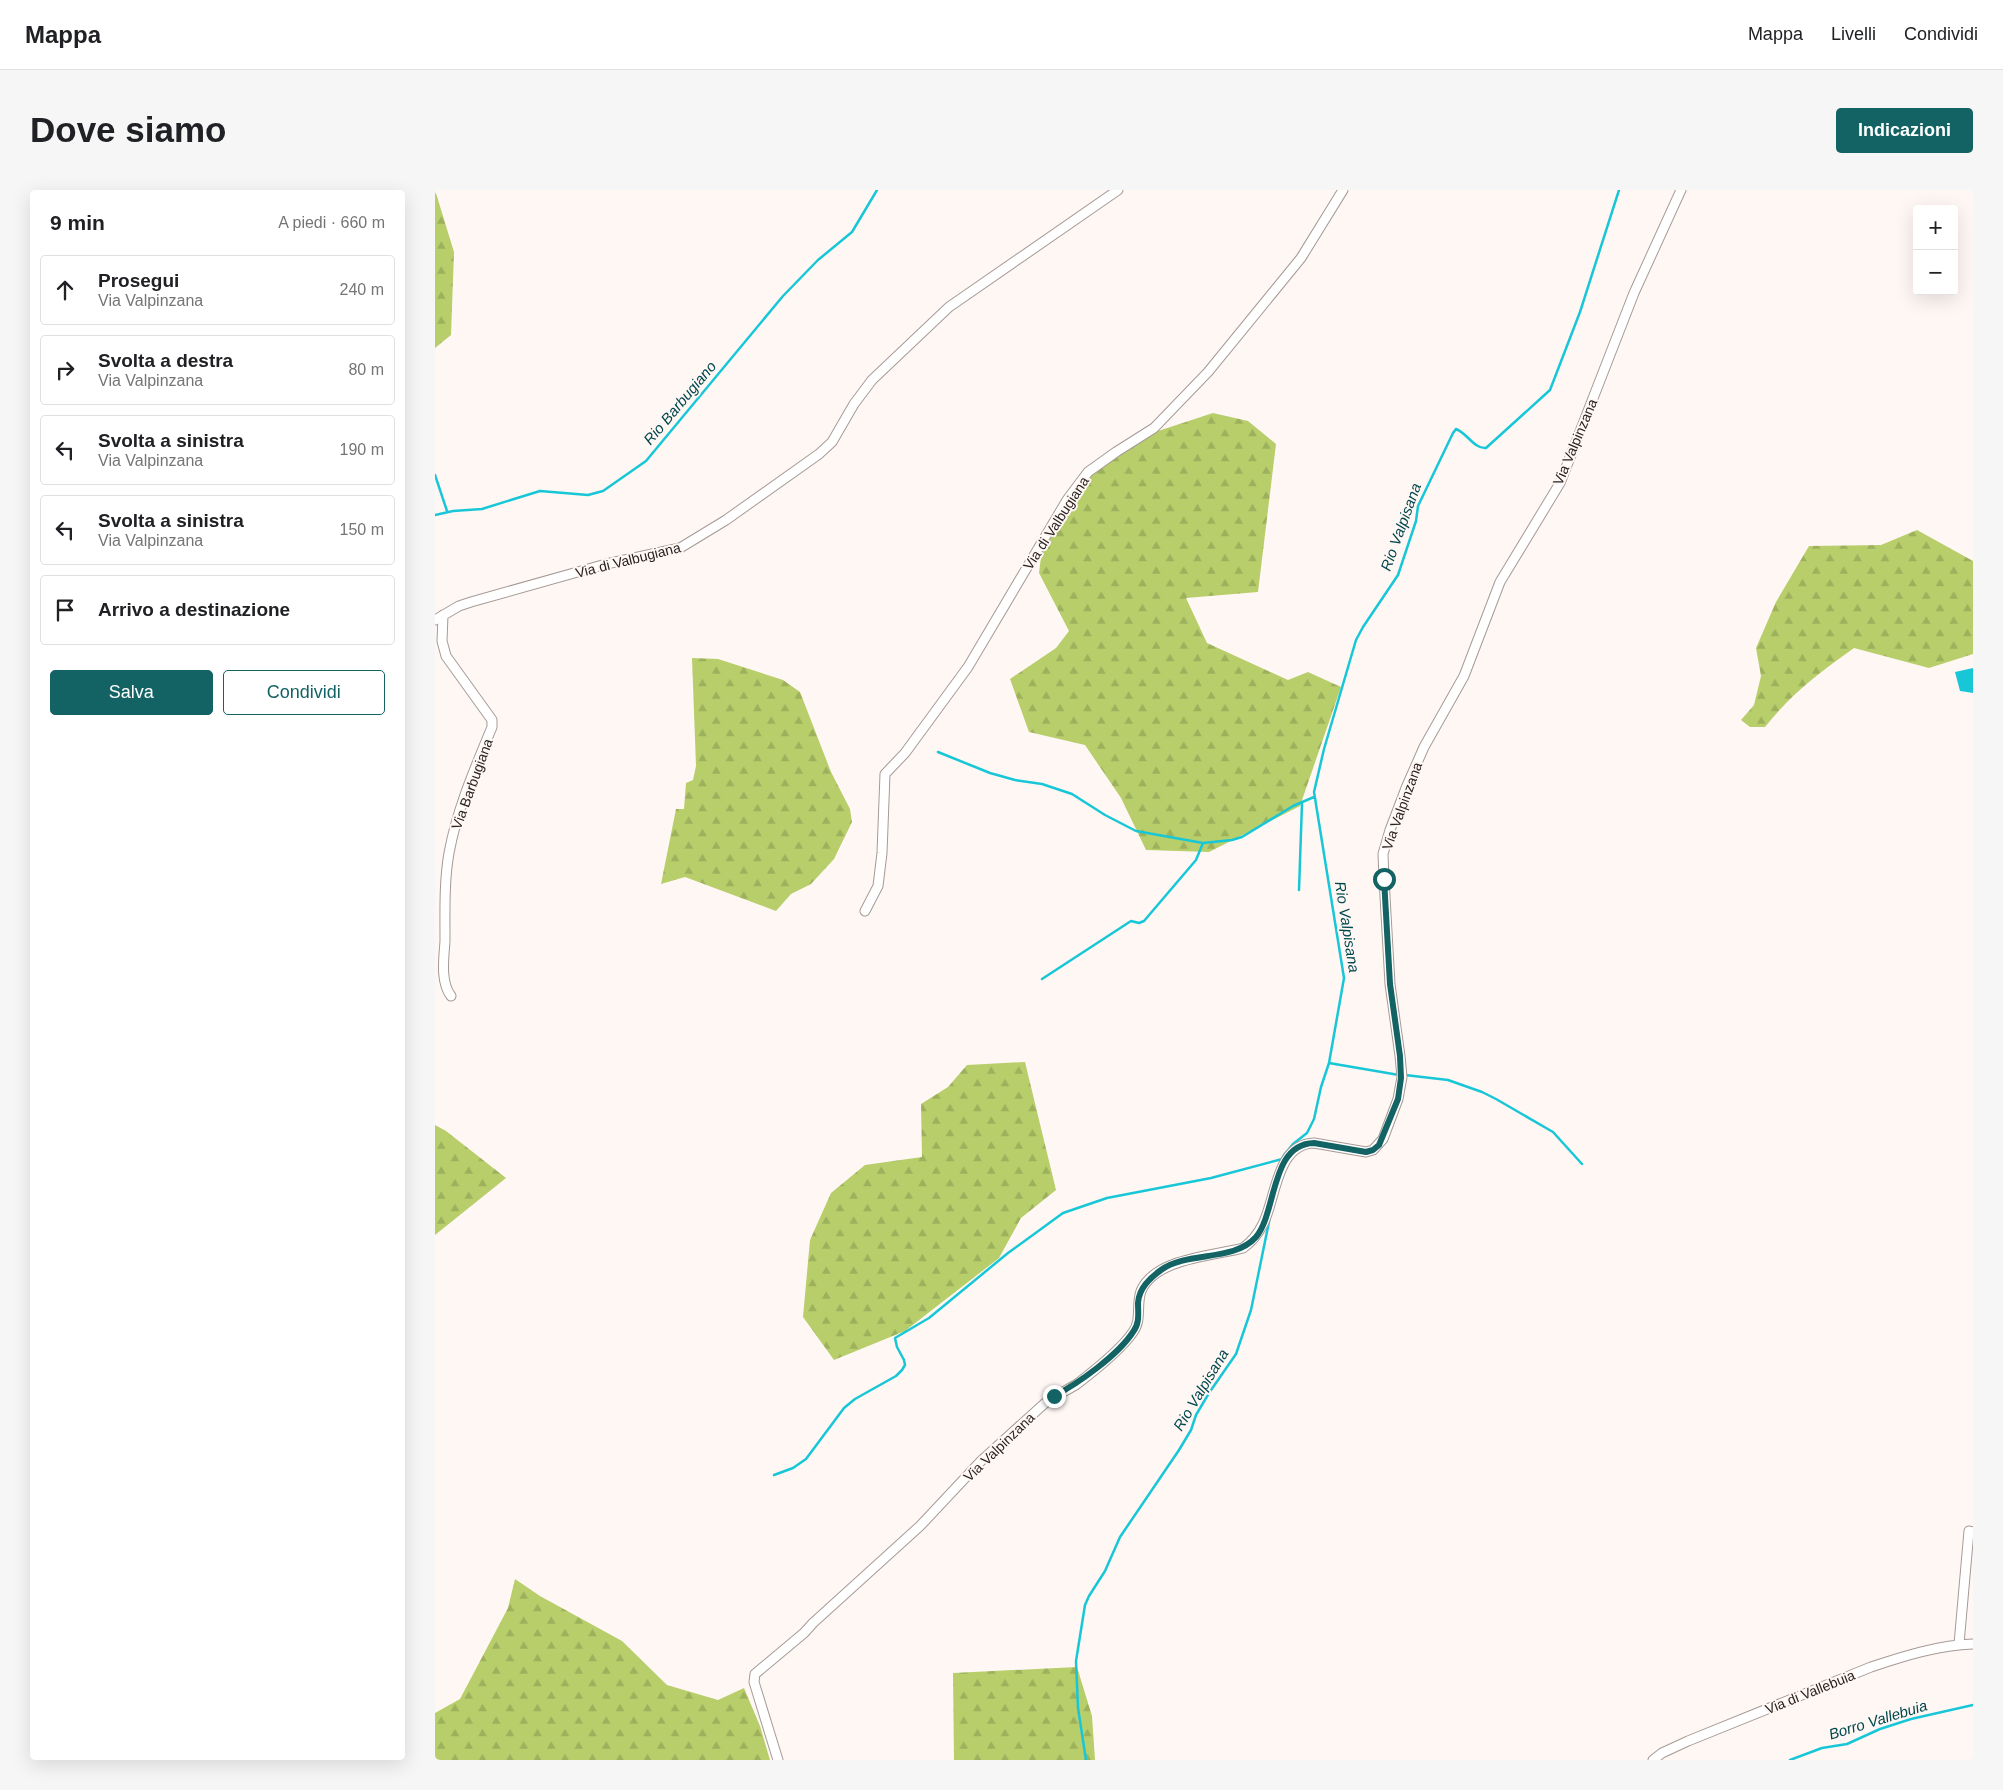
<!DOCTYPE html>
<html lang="it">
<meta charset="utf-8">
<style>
:root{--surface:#fff;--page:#f6f6f6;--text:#202124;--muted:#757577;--line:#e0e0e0;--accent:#136364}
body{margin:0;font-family:Arial,sans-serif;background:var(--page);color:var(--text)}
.controls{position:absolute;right:15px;top:15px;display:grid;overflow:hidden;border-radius:5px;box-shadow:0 5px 20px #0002}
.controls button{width:45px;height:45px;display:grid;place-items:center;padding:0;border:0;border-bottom:1px solid var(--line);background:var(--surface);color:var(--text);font:25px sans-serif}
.stop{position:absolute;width:15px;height:15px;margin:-11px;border:4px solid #136364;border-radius:50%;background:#fff}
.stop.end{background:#136364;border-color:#fff;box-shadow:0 1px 5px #0008}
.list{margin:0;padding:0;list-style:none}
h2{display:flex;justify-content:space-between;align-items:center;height:65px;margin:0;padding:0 20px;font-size:21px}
h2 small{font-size:16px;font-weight:400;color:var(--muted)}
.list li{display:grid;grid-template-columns:32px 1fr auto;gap:15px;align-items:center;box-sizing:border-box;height:70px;margin:0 10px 10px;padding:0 10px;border:1px solid var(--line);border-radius:5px}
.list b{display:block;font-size:19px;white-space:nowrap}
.list p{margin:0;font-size:16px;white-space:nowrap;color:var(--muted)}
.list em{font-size:16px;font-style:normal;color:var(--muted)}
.actions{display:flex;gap:10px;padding:15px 20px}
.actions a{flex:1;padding:11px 0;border:1px solid var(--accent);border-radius:5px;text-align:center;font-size:18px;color:var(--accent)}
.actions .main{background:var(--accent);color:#fff}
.icon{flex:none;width:28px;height:28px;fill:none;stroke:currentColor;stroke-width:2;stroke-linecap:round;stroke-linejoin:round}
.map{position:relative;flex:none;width:1538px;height:1570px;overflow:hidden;border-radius:5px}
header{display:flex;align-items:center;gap:30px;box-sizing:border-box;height:70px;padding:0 25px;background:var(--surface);border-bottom:1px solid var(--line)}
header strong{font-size:24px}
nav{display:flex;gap:28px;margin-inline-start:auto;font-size:18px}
.intro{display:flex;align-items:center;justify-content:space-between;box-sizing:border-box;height:120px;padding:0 30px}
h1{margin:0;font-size:35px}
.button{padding:12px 22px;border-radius:5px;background:var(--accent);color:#fff;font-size:18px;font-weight:700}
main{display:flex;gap:30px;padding:0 30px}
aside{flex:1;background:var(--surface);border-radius:5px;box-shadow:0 5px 20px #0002}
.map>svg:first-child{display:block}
</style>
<header>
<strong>Mappa</strong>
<nav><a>Mappa</a><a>Livelli</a><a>Condividi</a></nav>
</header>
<div class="intro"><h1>Dove siamo</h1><a class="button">Indicazioni</a></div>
<main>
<aside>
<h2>9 min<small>A piedi · 660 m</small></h2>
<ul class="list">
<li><svg class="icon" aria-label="ahead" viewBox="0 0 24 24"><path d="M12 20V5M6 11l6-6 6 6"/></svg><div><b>Prosegui</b><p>Via Valpinzana</p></div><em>240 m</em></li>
<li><svg class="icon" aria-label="right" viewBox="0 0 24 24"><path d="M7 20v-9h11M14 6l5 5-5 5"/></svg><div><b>Svolta a destra</b><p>Via Valpinzana</p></div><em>80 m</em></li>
<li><svg class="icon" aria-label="left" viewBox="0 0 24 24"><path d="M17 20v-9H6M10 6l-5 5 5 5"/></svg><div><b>Svolta a sinistra</b><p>Via Valpinzana</p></div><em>190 m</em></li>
<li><svg class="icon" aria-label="left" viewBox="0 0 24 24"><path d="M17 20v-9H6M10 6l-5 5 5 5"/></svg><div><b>Svolta a sinistra</b><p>Via Valpinzana</p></div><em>150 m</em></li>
<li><svg class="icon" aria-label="arrive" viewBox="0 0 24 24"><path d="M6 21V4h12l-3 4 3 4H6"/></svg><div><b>Arrivo a destinazione</b></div></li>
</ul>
<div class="actions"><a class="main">Salva</a><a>Condividi</a></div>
</aside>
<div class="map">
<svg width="1538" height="1570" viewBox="0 0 1538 1570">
<defs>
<pattern id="forest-firs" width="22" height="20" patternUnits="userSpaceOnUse" patternTransform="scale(1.25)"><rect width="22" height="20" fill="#b7ce6b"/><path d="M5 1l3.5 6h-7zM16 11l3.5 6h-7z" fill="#9db15c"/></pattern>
</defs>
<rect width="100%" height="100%" fill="#fff7f4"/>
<!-- forest -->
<path fill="url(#forest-firs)" d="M0 0 19 62 16 145 0 158Z
M778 223 813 231 841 254 823 402 751 408 772 453 853 490 873 482 906 497 865 616 774 662 711 660 686 608 650 555 594 542 575 489 621 458 634 441 604 383 609 343 657 284 717 243Z
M1482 340 1538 371V464L1494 478 1419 458C1384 483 1357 503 1330 537H1315L1306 530 1319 515 1326 486 1321 458 1341 412 1374 356 1446 355Z
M257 468 283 469 348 490 365 502 396 582 415 619 417 632 399 669 376 694 356 704 341 721 250 687 226 694 241 619H249L251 593 258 590 261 576Z
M590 872 621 1000 586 1028 564 1068 470 1141 399 1170 368 1127 375 1050 396 1003 430 975 487 967 486 914 513 897 532 875Z
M0 935 11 941 71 988 0 1045Z
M80 1389 105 1406 187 1451 232 1495 283 1510 309 1498 325 1536 335 1570H0V1523L25 1509 73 1418Z
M642 1477 657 1526 660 1570H519L518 1483Z"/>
<!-- water -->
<path fill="#18c7d7" d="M1538 478V503L1525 501 1520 482Z"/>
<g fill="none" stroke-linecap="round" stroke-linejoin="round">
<!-- stream -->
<path stroke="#18c7d7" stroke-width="2.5" d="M0 285 12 321
M0 325 18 321 47 319 105 301 153 305 168 301 211 271 348 106 383 70 417 42 442 0
M503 562 555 583 580 590 607 594 637 604 670 625 701 641 768 653 797 650 807 647 858 616 879 607
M864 700 867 613
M607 789 696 731 704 733 709 731 761 670 768 653
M894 873 964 885
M970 885 1013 890 1047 902 1061 909 1118 942 1147 974
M846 971 849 965 858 954 872 943 879 929 886 897 894 873 909 788 879 602 889 559 921 450 928 437 963 385 981 331 983 316 1018 243 1021 239C1032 243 1039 259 1051 258L1115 200 1145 122 1184 0
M339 1285 358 1278 371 1269 409 1218 420 1209 461 1186 467 1180 470 1175 469 1170 462 1157 460 1148 494 1128 573 1063 628 1023 672 1008 776 988 847 969
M651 1570 643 1518 641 1471 650 1415 654 1406 670 1381 685 1347 744 1260 756 1240 761 1225 774 1203 801 1164 816 1120 835 1027
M1355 1570 1387 1558 1412 1554 1445 1539 1476 1529 1538 1515"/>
<defs>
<path id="minor" d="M8 425 7 451 11 466 57 530V537C40 578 22 619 14 663 9 691 10 722 10 751 9 767 5 792 16 806
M0 430 24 416 36 412 171 374 245 358 291 330 384 264 397 252 419 214 437 190 514 117 683 0
M430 721 443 696 447 663 450 584 470 563 533 477 632 310 653 282 681 262 719 238 773 182 866 68 908 0
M1524 1454 1534 1341 1538 1342
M343 1570 319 1492 320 1484 369 1443 378 1433 485 1336 546 1271 609 1214C619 1206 631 1201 642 1194 659 1181 686 1160 698 1142 707 1130 701 1115 706 1101 720 1068 778 1066 808 1058 818 1051 823 1044 828 1034 841 1009 841 954 879 953L931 962 938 960 948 949 963 909 967 887 965 866 955 794 949 689 948 664 955 640 971 598 989 557 1029 486 1065 392 1125 293 1199 103 1246 0
M1218 1570 1227 1563 1253 1551 1436 1477C1469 1466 1504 1455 1538 1454"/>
</defs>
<!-- minor casing -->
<use href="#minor" stroke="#a69a96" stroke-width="11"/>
<!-- minor -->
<use href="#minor" stroke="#fff" stroke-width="9"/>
</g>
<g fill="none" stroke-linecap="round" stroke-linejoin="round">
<!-- route -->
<path stroke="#136364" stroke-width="6" d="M619 1206C644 1193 683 1165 698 1142 705 1133 703 1123 703 1113 704 1098 715 1088 726 1080 752 1061 799 1072 821 1047 842 1022 835 954 879 953L931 962 938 960 944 955 963 909 966 888 965 866 955 794 949 689"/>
</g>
<g text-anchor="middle" stroke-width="4" stroke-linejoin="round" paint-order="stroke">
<!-- street labels -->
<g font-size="14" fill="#272321" stroke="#fff7f4">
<text transform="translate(1140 252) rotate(-67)" y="5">Via Valpinzana</text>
<text transform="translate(621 333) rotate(-57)" y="5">Via di Valbugiana</text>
<text transform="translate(193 370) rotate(-14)" y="5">Via di Valbugiana</text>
<text transform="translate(37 594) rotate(-70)" y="5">Via Barbugiana</text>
<text transform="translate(967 616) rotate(-70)" y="5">Via Valpinzana</text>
<text transform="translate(564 1257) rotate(-44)" y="5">Via Valpinzana</text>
<text transform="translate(1375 1502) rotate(-22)" y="5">Via di Vallebuia</text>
</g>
<!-- water labels -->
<g font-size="15" font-style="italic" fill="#00484e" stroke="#fff7f4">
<text transform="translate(245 213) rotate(-50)" y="5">Rio Barbugiano</text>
<text transform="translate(966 337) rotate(-70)" y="5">Rio Valpisana</text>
<text transform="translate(912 737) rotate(81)" y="5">Rio Valpisana</text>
<text transform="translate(766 1200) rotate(-59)" y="5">Rio Valpisana</text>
<text transform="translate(1443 1530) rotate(-17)" y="5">Borro Vallebuia</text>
</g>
</g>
</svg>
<div class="controls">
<button>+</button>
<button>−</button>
</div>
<div class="stop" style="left:949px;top:689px"></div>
<div class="stop end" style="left:619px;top:1206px"></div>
</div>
</main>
